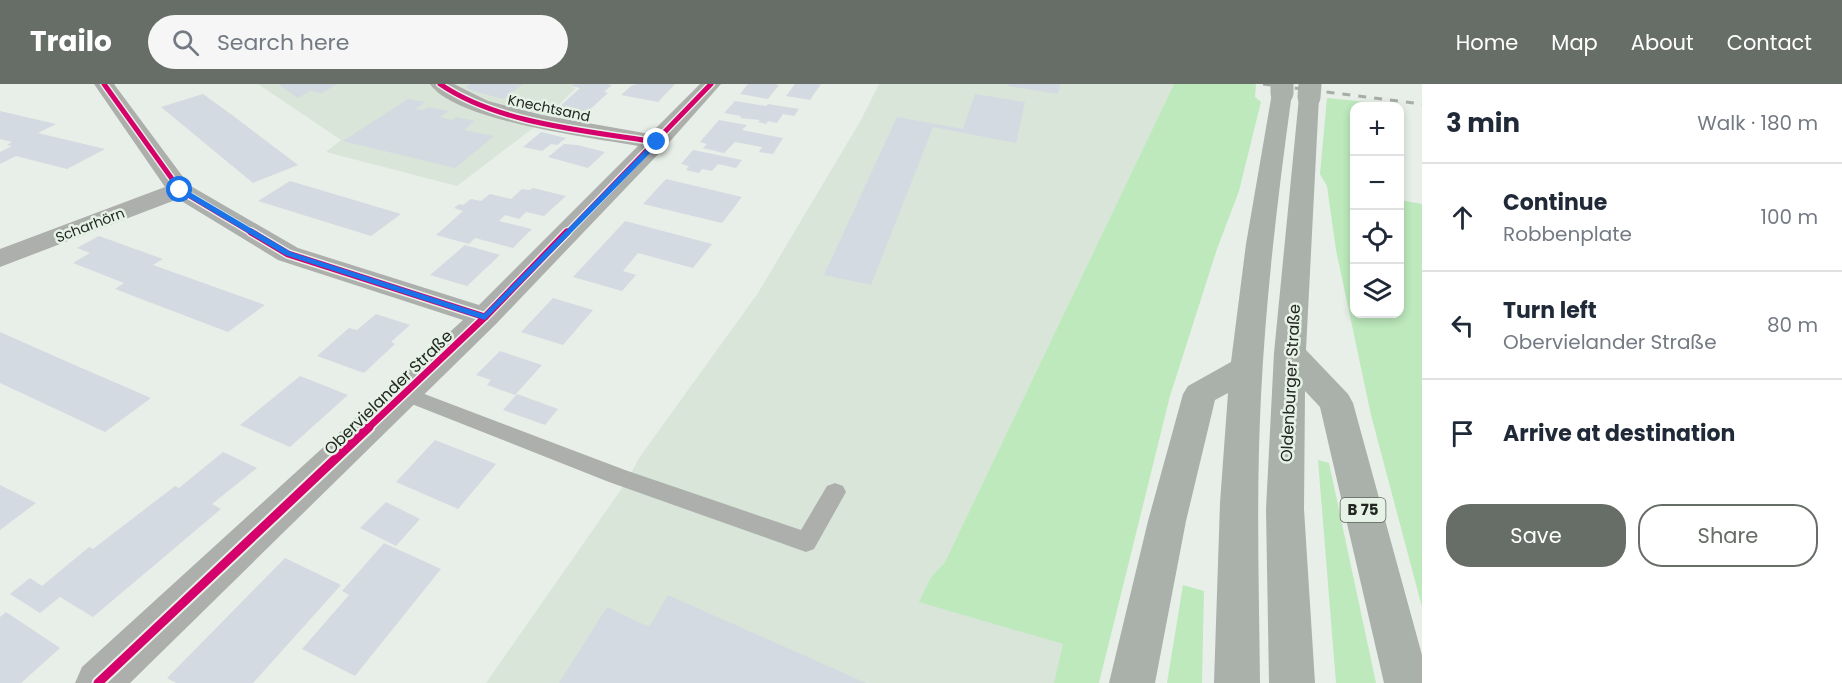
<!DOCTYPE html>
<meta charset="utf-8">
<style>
:root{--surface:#fff;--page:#f6f6f7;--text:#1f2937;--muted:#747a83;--line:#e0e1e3;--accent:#676d67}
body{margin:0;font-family:Poppins,sans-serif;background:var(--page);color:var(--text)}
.controls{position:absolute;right:18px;top:18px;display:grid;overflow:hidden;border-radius:12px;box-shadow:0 3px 9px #0003}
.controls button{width:54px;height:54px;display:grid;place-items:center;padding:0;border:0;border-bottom:2px solid var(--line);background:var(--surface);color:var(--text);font:30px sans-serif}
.stop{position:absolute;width:18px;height:18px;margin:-14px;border:4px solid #1a73e8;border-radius:50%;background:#fff}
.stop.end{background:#1a73e8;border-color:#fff;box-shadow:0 2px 6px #0008}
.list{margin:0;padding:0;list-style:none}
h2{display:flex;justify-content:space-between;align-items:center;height:78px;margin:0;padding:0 24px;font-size:26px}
h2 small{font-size:20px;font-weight:400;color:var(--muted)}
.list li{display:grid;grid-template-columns:39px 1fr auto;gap:18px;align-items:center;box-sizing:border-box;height:108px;padding:0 24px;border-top:2px solid var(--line)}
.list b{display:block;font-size:22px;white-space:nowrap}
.list p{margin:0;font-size:20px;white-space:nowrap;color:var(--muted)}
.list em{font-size:20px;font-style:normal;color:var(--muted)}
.actions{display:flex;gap:12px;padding:18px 24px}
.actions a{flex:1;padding:14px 0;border:2px solid var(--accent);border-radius:24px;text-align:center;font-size:21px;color:var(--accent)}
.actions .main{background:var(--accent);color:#fff}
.icon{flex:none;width:33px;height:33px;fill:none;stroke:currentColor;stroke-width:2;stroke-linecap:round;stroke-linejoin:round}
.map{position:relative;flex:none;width:1422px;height:599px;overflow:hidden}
header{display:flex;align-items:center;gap:36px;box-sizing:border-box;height:84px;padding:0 30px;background:var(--accent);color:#fff}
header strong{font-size:28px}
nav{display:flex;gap:33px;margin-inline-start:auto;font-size:21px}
.search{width:420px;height:54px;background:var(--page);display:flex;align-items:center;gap:15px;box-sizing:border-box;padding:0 21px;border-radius:33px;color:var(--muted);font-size:22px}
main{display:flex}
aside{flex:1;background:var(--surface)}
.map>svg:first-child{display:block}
</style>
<header>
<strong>Trailo</strong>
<div class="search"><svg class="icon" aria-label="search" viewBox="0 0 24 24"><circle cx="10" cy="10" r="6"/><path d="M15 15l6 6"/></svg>Search here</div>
<nav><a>Home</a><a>Map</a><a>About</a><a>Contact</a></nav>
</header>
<main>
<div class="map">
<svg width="1422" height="599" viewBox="0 0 1422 599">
<rect width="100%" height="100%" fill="#e8efe8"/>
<!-- built -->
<path fill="#d8e5d8" d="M258 0H573L571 3 576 4 541 38 457 102 326 68 341 56Z
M879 0H1174L945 478 931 493 920 518 1064 560 1054 599H486L627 397 639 374 758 209 861 36Z"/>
<!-- green -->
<path fill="#bde9bd" d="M1174 0H1256L1255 13 1261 18 1239 107 1217 165 1170 312 1099 599H1054L1063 560 919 518 931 493 945 478Z
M1327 14 1398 21 1354 22V230H1400V116L1422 120V523L1371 331 1336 166 1327 102 1320 90Z
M1318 376 1329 379 1376 599H1336Z
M1183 501 1204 507 1202 599H1167Z"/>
<!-- building -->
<path fill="#d3dae1" d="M278 0H337L322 9 310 7 298 14Z
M470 0H523L503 15 470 6 466 3Z
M574 0H607L612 1 604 8 608 9 585 30 557 25 580 4 571 2Z
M637 0H675L658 18 621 11 631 2Z
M748 0H775L779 1 768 15 740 10Z
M795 0H821L810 16 786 12Z
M1008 0H1060L1058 10 1008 2Z
M203 10 232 31 298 81 253 99 161 23Z
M975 10 1025 18 1016 59 933 43 871 201 824 191 897 33 963 45Z
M408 15 425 18 416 25 424 26 429 23 449 27 440 33 452 36 456 33 475 37 464 46 494 52 455 84 343 57Z
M735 17 766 22 768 20 799 25 794 32 783 30 777 39 768 37 766 40 758 38 760 36 740 34 741 32 724 29Z
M0 27 56 40 38 49 105 65 67 85 16 72 0 80V68L12 62 7 61 12 58 0 55Z
M719 36 747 41 742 46 783 54 773 70 759 68 762 63 735 58 724 69 703 64 707 60 700 58Z
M541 48 566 54 557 61 551 60 542 67 523 63Z
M564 60 577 61 605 68 588 84 548 73Z
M693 66 742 76 736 84 718 80 712 87 702 85 699 89 686 86 689 82 681 80Z
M666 95 742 113 722 139 643 120Z
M290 97 344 113 401 130 371 152 258 117Z
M533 104 566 112 544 132 526 128 519 135 505 131 499 137 532 145 513 164 475 154 469 160 436 151 463 127 454 124 459 120 463 121 471 115 481 117 490 110 511 115 522 105 530 106Z
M625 137 712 160 693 184 638 169 623 187 636 191 622 207 573 193Z
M99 152 163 175 153 181 265 221 228 248 115 205 124 199 73 179 90 169 77 164Z
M465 161 500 171 467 202 430 191Z
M553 214 593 226 563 261 521 248Z
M376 230 410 241 391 258 395 260 364 289 317 272 349 244 357 246Z
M0 248 70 279 151 314 105 348 0 299Z
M500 267 542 281 515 311 487 301 491 296 476 291Z
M300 292 348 311 290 363 240 341Z
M517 310 558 325 545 341 503 326Z
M435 356 496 380 458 425 396 398Z
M223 368 257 384 212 420 221 425 93 533 60 513 40 529 10 510 30 494 42 502 89 463 93 465 175 402 179 404Z
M0 401 36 419 0 446Z
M386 418 420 435 396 462 360 444Z
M384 459 441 485 355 592 302 565 349 511 342 507Z
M285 474 341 501 253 599H176L167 594Z
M668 511 866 599H559L607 523 649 543Z
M6 528 60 564 21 599H0V533Z"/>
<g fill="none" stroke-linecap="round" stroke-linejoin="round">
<!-- service -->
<path fill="#acafac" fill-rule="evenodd" d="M406 303 625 386 801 446 827 402 835 399 843 402 846 408 814 465 806 468 609 398 399 315 396 310 399 305Z"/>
<!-- minor -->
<path fill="#acafac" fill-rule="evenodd" d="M94 0H114L189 101 298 164 479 221 638 62C593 54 455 37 430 0H454L488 17 542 31 650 50 700 0H721L665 63 496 240 130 599H75L82 583 463 236 278 176 178 115 0 183V165L165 103Z"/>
<!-- trunk -->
<path fill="#aab0aa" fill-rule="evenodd" d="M1282 3 1289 5 1292 9C1278 110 1266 211 1261 312 1256 408 1259 503 1260 599H1214L1220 419 1228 309 1215 316 1186 437 1155 599H1109L1148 437 1183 310 1188 302 1231 278 1246 160 1272 9 1275 5Z
M1309 7 1316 9 1319 13 1306 266 1348 310 1353 319 1422 571V599H1384L1320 323 1305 307 1304 425 1315 599H1269L1266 425 1274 269 1299 13 1302 9Z"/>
<!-- rail -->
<path stroke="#a8ada8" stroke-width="3" stroke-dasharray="8 8" stroke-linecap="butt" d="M1263 0 1422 20"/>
<!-- trunk-bridge -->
<path stroke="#aab0aa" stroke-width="23" d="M1282 0V9
M1309 13 1310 0"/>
<defs>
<path id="cycleway-far2" d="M104 0 180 106 254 150
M440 0C498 40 588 47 657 58
M566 150 711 0"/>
<path id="cycleway-far1" d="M251 148 288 170 485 233
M367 345 485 233 567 148"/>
<path id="cycleway" d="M98 599 369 343"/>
</defs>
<!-- cycleway-far2 casing -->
<use href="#cycleway-far2" stroke="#e5f2e5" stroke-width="8"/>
<!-- cycleway-far1 casing -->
<use href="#cycleway-far1" stroke="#e5f2e5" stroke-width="10"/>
<!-- cycleway casing -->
<use href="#cycleway" stroke="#e5f2e5" stroke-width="13"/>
<!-- cycleway-far2 -->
<use href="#cycleway-far2" stroke="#d6006c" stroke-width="5"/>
<!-- cycleway-far1 -->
<use href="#cycleway-far1" stroke="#d6006c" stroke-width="7"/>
<!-- cycleway -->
<use href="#cycleway" stroke="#d6006c" stroke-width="9"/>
</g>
<!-- route -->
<path fill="#1a73e8" d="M655 56 661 58 485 236 285 171 176 106 183 104 291 168 484 230Z"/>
<g text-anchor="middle" stroke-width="5" stroke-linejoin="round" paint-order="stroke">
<!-- far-street labels -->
<g font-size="14" fill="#222722" stroke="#e5f2e5">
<text transform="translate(549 24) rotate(12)" y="5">Knechtsand</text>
<text transform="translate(90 141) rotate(-21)" y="5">Scharhörn</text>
</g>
<!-- shield labels -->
<rect fill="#e5f2e5" stroke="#5c645c" stroke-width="1.5" x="1340.5" y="414" width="45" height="24" rx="4.5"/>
<g font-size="15" font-weight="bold" fill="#222722">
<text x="1363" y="431">B 75</text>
</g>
<!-- street labels -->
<g font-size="16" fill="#222722" stroke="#e5f2e5">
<text transform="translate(1290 299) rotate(-87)" y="6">Oldenburger Straße</text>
<text transform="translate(388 308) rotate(-44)" y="6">Obervielander Straße</text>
</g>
</g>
</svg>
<div class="controls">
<button>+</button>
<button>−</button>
<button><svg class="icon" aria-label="locate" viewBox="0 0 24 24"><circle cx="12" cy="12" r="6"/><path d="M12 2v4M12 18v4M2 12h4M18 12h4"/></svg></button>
<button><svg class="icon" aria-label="layers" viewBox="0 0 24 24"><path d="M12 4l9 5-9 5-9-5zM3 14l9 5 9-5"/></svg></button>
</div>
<div class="stop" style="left:180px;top:106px"></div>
<div class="stop end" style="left:657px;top:58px"></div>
</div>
<aside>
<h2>3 min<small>Walk · 180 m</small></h2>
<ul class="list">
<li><svg class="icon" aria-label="ahead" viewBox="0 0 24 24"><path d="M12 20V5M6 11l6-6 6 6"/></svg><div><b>Continue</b><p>Robbenplate</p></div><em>100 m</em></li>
<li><svg class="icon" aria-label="left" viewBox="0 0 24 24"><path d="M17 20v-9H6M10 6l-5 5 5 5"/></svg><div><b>Turn left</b><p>Obervielander Straße</p></div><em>80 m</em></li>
<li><svg class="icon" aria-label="arrive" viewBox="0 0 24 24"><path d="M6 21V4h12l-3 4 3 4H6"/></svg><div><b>Arrive at destination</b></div></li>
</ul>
<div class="actions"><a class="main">Save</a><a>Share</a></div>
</aside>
</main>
